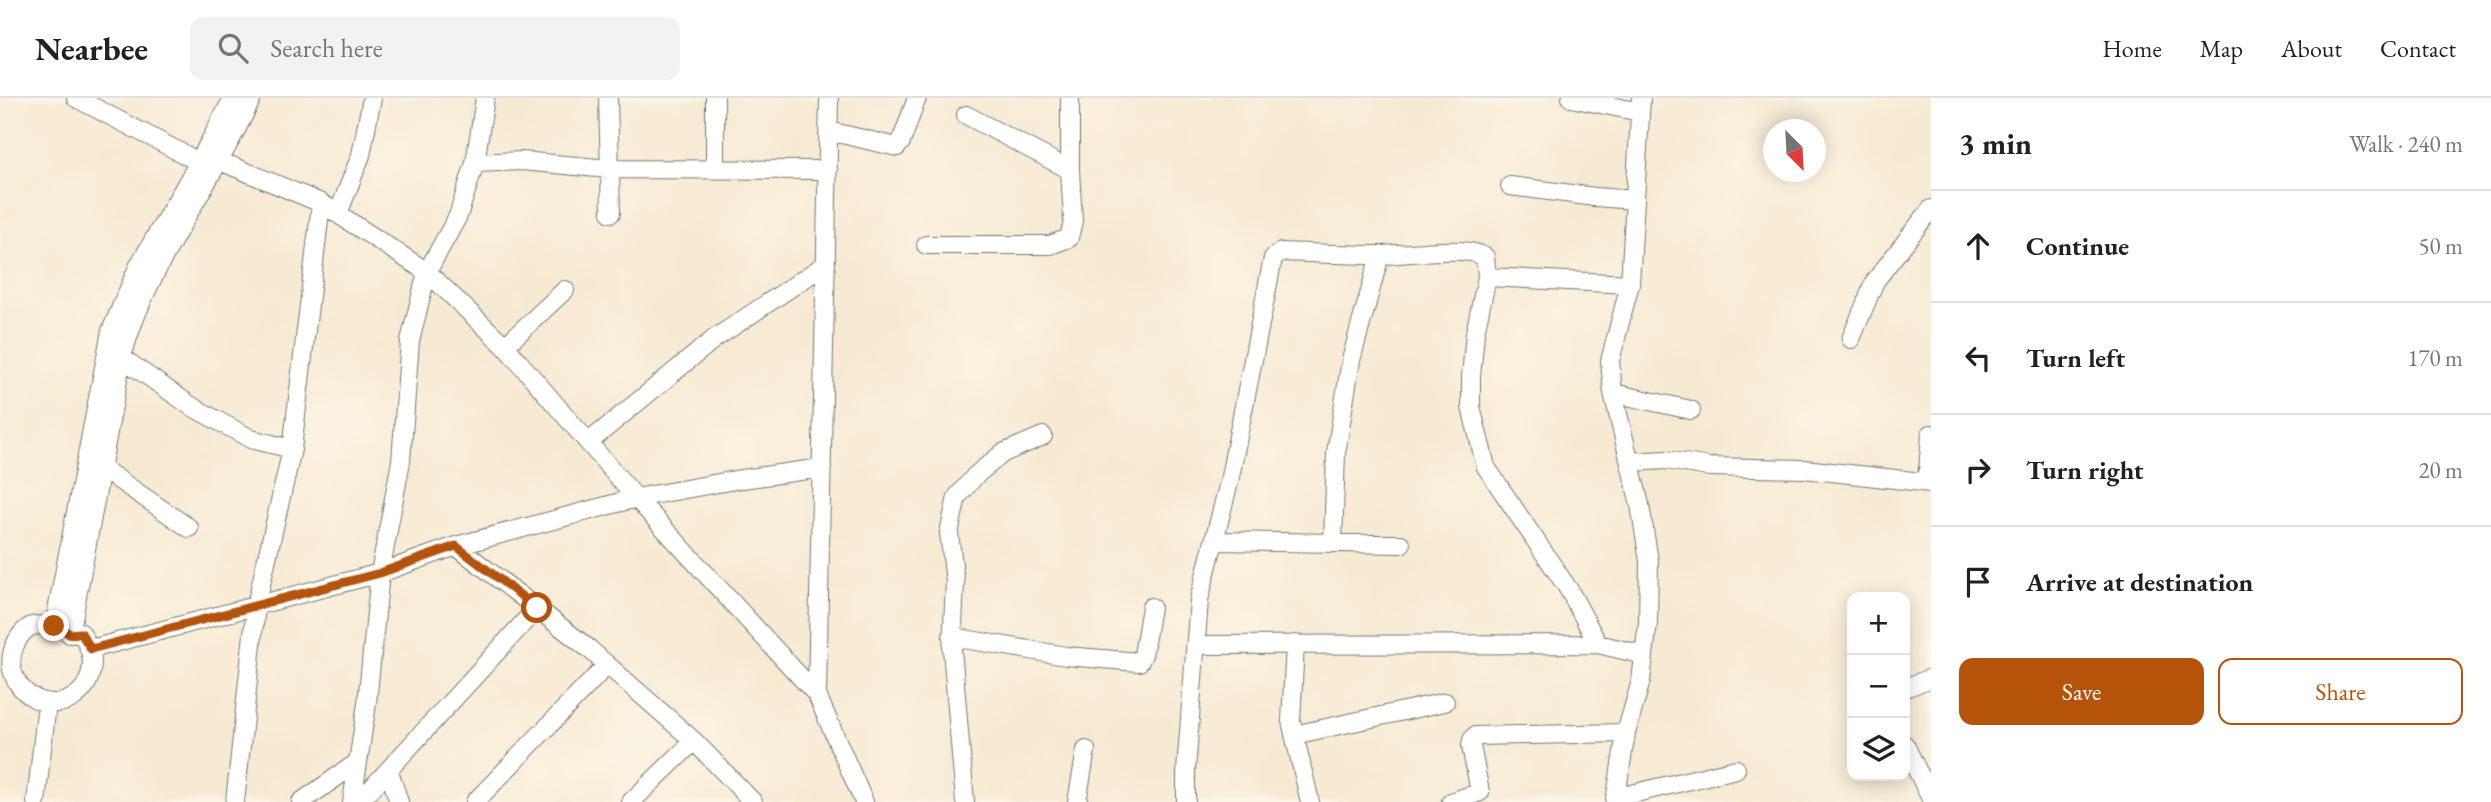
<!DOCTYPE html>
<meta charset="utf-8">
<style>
:root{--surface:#fff;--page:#f2f2f2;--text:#202124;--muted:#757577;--line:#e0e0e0;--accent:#b45309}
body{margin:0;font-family:"EB Garamond",serif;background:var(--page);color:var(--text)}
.controls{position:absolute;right:21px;bottom:21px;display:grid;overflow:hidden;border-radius:14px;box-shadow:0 4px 18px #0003}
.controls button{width:63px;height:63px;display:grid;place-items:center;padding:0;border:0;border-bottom:2px solid var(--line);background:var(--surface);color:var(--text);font:35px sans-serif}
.compass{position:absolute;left:1763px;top:21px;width:63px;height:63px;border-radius:50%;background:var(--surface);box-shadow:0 4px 18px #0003;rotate:156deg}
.stop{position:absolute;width:21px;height:21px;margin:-16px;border:5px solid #b45309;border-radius:50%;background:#fff}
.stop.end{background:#b45309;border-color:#fff;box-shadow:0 2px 7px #0008}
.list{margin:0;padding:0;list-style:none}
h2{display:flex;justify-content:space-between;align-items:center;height:91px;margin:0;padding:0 28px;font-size:30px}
h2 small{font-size:23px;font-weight:400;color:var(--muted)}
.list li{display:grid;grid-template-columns:46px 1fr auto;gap:21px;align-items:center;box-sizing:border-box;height:112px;padding:0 28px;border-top:2px solid var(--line)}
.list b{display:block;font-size:26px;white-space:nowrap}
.list em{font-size:23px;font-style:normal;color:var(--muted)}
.actions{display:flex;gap:14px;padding:21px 28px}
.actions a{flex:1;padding:16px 0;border:2px solid var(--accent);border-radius:14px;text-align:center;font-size:24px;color:var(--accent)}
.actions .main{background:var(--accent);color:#fff}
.icon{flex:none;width:38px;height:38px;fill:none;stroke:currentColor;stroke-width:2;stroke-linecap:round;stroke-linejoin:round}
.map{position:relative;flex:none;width:1931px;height:704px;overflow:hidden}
header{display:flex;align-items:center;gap:42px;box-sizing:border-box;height:98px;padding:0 35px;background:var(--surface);border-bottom:2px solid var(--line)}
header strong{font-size:33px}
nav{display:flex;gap:38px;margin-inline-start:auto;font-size:24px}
.search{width:490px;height:63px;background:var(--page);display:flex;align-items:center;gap:18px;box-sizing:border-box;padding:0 24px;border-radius:14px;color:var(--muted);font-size:26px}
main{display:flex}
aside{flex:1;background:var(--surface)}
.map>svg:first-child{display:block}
</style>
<header>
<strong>Nearbee</strong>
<div class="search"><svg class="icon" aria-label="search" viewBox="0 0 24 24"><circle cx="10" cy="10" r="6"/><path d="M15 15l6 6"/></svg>Search here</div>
<nav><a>Home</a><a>Map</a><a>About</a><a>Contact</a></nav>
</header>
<main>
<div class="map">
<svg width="1931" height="704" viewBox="0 0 1931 704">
<rect width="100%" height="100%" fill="#fcf5e5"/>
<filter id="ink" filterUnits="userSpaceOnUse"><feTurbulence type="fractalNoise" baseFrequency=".0143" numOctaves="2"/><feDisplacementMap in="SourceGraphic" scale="14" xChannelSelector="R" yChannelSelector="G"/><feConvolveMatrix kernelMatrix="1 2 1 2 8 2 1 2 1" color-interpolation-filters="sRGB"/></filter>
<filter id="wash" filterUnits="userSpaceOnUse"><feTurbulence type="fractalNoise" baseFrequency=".00686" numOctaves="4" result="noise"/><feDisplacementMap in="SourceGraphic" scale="28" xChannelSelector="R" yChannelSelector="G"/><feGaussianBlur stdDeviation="1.57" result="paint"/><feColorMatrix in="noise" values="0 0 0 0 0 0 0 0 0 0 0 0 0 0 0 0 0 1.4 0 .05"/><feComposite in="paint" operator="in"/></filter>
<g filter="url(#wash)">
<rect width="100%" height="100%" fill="#f7ead3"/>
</g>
<g filter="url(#ink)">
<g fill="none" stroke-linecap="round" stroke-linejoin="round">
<defs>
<path id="minor" d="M76 0 199 64 207 72
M608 0 611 115
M715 0V72
M1571 0 1640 14
M966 17 1070 72
M829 33 897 49 901 44 917 0
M207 48 220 63 321 105 427 174 505 248 636 400 817 597 864 704
M475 65 521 63 609 71 828 72
M1510 88 1595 99 1635 102
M338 116 361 57 372 0
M926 147H1050L1069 140 1073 123 1070 72V0
M1487 179 1630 186
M1851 241 1875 183 1931 111
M505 248 565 192
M122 260 191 308 251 341 292 351
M1613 295 1691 312
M589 344 714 241 826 166
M1630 364 1666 362 1709 369 1804 371 1931 385
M100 369 189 430
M1927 384 1931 336
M1215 443 1401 446
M1333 445 1336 355 1351 262 1380 157
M456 448 588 550 694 643 753 704
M55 523 70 536 81 535C92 552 96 566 87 585 81 596 68 605 56 605 24 606 0 573 17 543 20 537 26 530 32 528 38 526 48 528 54 528Z
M54 528 111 233 139 167 199 64 233 0
M70 536 122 260C145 169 212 87 252 0
M952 539 1066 558 1139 564 1143 557 1151 509
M1295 546 1291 623 1310 704
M1195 547 1598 546
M91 551 380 475 456 448 636 400 735 382 822 370
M1905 590 1931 580
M817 597 829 0
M1294 637 1445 604
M1905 647 1931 701
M389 673 399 704
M1615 700 1736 671
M36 704 47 606
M235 704 256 508 292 351 321 105
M301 704 358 664
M352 704 367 605 380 475 401 363 410 243 427 174 458 118 475 65 485 0
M359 704 537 510
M475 704 607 567
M631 704 694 643
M965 704 952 551 955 483 949 435 957 399 976 377 1003 355 1043 338
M1077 704 1086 652
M1186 704V673L1199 502 1229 384 1273 160 1281 154C1314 155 1346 157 1379 157 1405 157 1465 146 1485 159L1487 179 1475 235 1471 279V309L1486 369 1569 492 1598 546 1644 557
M1451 704 1480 694 1471 648 1472 642 1475 638 1626 635
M1615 704 1626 635 1641 583 1648 524 1649 463 1640 407 1613 295 1610 263 1630 186 1641 0"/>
</defs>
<!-- minor casing -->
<use href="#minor" stroke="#6b7a6c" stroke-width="20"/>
<!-- minor -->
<use href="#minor" stroke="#fff" stroke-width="18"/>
</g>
</g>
<g fill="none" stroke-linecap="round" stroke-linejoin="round" filter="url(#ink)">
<!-- route -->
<path stroke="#b45309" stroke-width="9" d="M54 528 55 523 69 536 81 535 91 551 380 475 456 448 537 510"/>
</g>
</svg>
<div class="controls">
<button>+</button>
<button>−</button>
<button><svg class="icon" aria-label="layers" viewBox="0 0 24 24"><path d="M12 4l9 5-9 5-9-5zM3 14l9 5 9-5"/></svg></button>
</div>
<svg class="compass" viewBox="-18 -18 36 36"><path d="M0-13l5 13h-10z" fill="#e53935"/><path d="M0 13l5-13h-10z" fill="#757577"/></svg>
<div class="stop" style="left:537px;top:510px"></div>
<div class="stop end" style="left:54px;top:528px"></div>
</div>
<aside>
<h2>3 min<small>Walk · 240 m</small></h2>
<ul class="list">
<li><svg class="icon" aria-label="ahead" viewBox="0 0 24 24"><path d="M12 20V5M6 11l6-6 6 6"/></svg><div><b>Continue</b></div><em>50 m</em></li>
<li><svg class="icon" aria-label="left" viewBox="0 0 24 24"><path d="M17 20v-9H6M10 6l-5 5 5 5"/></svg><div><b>Turn left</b></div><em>170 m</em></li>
<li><svg class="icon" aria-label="right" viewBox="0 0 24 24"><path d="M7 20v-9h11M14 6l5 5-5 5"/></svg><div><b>Turn right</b></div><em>20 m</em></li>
<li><svg class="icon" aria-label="arrive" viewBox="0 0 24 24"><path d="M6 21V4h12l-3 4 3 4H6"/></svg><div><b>Arrive at destination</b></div></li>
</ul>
<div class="actions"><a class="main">Save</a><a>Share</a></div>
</aside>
</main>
